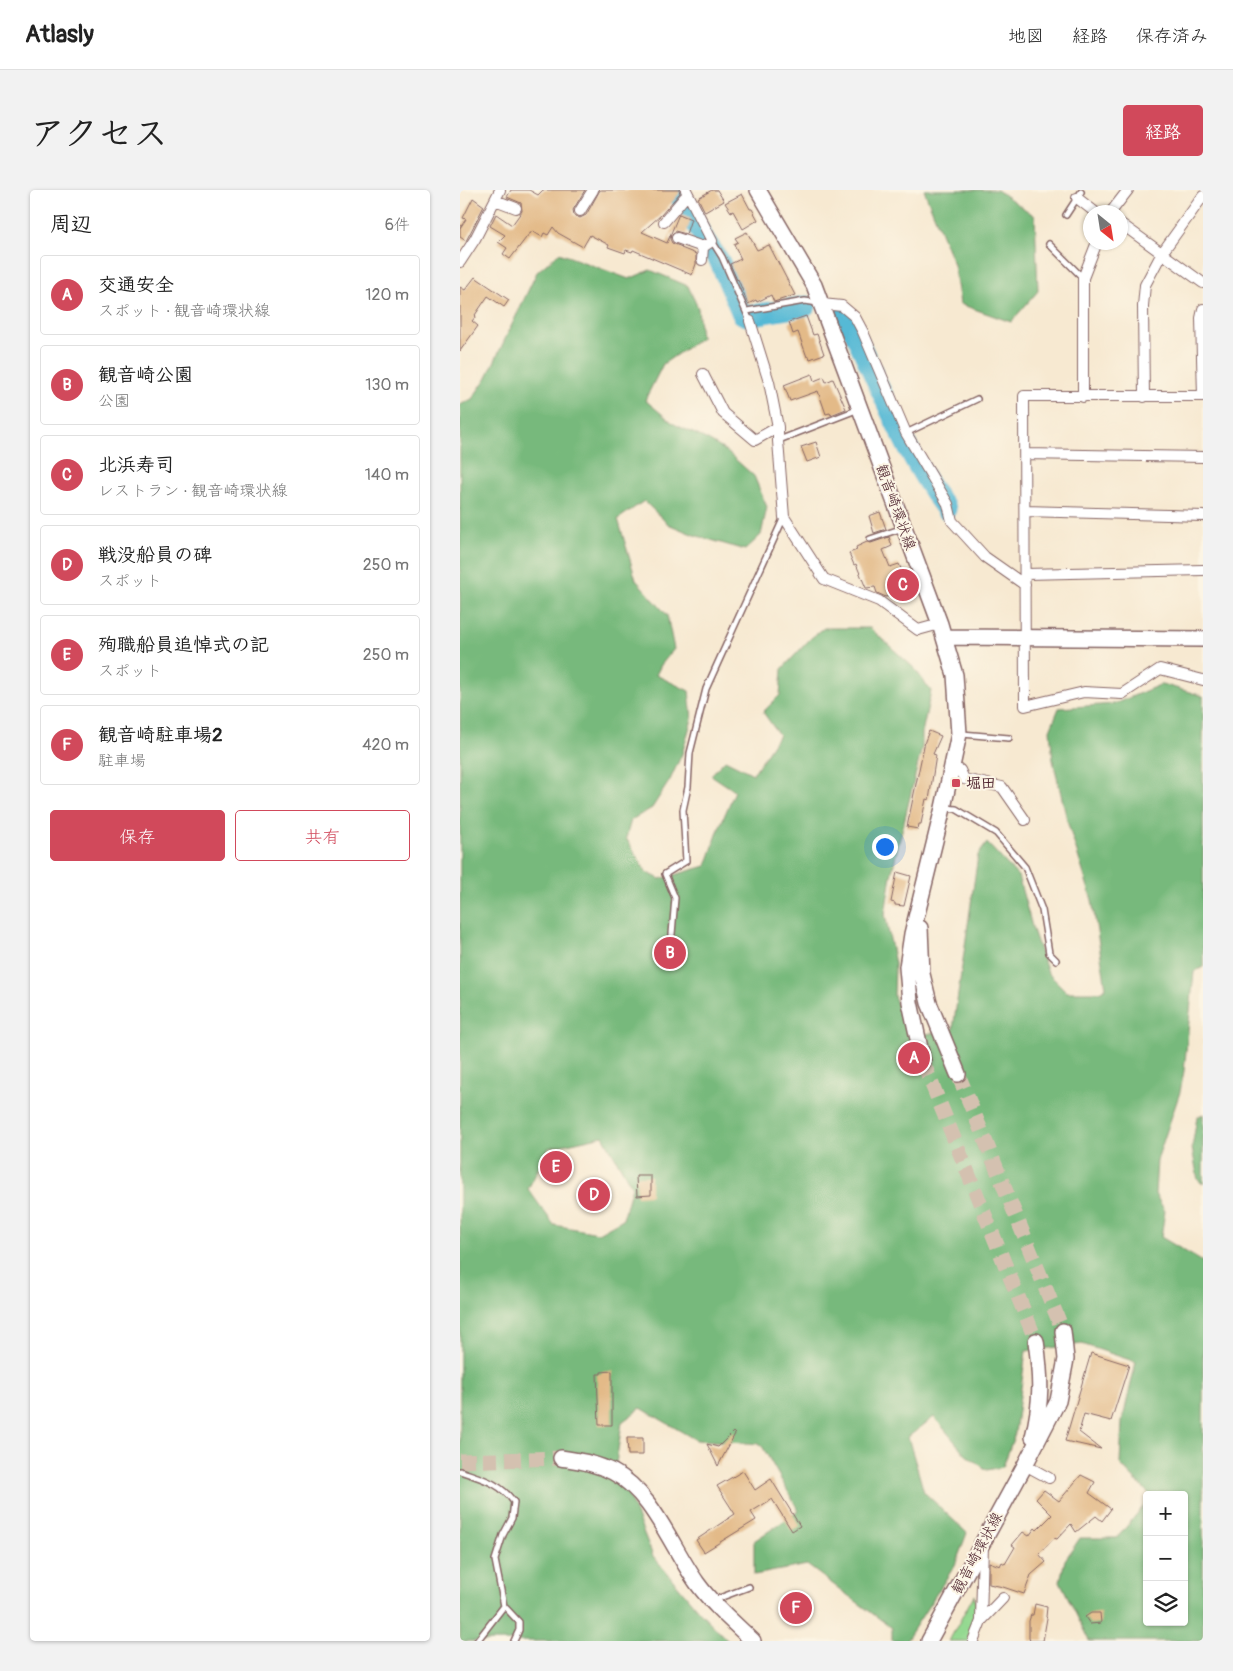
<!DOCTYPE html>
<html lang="ja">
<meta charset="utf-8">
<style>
:root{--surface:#fff;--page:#f2f2f2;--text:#222;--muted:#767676;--line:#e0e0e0;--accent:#d1495b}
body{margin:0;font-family:Pangolin,"Klee One",sans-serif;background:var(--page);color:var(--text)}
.controls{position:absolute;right:15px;bottom:15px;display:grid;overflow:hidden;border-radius:5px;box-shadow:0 1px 4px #0004}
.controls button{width:45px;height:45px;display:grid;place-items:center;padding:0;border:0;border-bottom:1px solid var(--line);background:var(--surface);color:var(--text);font:25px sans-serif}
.compass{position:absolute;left:623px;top:15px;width:45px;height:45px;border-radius:50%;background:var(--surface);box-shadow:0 1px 4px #0004;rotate:150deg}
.you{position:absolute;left:424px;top:656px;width:18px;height:18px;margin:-12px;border:4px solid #fff;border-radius:50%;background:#1a73e8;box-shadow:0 0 0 8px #1a73e833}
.badge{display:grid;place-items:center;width:32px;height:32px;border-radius:50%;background:var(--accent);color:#fff;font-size:16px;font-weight:700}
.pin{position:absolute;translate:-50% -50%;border:2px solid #fff;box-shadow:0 1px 5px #0006}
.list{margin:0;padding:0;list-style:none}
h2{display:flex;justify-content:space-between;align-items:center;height:65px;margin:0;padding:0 20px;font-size:21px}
h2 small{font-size:16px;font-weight:400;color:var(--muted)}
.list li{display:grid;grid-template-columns:32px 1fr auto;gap:15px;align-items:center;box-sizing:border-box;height:80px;margin:0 10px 10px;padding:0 10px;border:1px solid var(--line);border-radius:5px}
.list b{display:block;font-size:19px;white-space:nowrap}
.list p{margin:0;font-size:16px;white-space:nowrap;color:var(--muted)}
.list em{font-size:16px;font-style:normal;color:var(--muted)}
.actions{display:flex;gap:10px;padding:15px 20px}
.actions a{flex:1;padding:11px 0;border:1px solid var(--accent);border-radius:5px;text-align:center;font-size:18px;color:var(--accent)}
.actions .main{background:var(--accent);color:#fff}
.icon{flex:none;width:28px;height:28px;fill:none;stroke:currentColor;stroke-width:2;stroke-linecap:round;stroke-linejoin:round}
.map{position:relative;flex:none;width:743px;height:1451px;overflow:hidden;border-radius:5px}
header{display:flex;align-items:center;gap:30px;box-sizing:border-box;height:70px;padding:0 25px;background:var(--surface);border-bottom:1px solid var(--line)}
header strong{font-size:24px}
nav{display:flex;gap:28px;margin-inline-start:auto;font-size:18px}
.intro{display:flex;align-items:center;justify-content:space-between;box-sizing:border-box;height:120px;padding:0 30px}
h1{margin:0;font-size:35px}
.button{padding:12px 22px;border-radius:5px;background:var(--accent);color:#fff;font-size:18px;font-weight:700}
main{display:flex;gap:30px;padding:0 30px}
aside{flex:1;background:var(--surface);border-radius:5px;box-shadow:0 1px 4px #0004}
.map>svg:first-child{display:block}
</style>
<header>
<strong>Atlasly</strong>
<nav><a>地図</a><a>経路</a><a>保存済み</a></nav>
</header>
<div class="intro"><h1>アクセス</h1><a class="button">経路</a></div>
<main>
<aside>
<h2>周辺<small>6件</small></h2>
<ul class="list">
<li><span class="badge">A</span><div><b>交通安全</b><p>スポット · 観音崎環状線</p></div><em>120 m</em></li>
<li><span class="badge">B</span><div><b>観音崎公園</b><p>公園</p></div><em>130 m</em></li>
<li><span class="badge">C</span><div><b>北浜寿司</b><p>レストラン · 観音崎環状線</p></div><em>140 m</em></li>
<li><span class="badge">D</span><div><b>戦没船員の碑</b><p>スポット</p></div><em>250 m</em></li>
<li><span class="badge">E</span><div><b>殉職船員追悼式の記</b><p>スポット</p></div><em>250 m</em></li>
<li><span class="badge">F</span><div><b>観音崎駐車場2</b><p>駐車場</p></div><em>420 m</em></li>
</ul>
<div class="actions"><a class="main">保存</a><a>共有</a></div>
</aside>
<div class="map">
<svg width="743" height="1451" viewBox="0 0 743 1451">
<rect width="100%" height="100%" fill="#fcf5e5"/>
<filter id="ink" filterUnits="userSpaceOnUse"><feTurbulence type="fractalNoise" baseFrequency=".02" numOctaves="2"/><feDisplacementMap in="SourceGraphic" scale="10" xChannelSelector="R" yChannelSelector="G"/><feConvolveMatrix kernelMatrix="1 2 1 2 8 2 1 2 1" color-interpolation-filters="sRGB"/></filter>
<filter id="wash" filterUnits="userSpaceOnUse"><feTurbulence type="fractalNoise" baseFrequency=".0096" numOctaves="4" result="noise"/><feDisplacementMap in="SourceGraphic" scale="20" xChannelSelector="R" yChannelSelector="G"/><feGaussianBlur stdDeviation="1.12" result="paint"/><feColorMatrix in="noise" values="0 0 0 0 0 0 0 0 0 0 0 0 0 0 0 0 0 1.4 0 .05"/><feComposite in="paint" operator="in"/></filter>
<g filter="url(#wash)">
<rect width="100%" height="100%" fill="#f7e9d1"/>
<!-- green -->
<path fill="#94d991" stroke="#6f7c5e" d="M514 1405 518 1431 509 1451H489Z"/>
<!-- forest -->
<path fill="#77b97b" stroke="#606c53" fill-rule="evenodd" d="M464 0H537L575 26 578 101 551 132 500 114 494 75Z
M99 63 169 89 190 80 228 96 238 118 241 148 203 174 185 210 214 234 248 250 266 261 294 286 307 317 301 345 285 360 234 345 208 334 184 311 158 329 176 390 207 425 214 459 201 475 196 485 229 501 232 529 222 564 210 590 192 618 171 630 166 648 186 682 200 689 246 676 260 636 275 601 251 585 265 570 293 584 319 545 303 522 320 505 322 479 351 448 364 438H410L455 479 471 501 462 543V557L431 686 425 724 435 774 434 806 450 847 493 839 518 665 527 653 558 686 573 740 588 783 607 802H639L646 798 632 710 608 634 593 570 590 540 599 518 654 514 702 494 743 506V777L734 782 724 881 720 902 697 970 695 1004 705 1021 701 1047 743 1072V1451H629L600 1391 605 1370 620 1348H657L687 1312V1432H724V1305H690L660 1274 662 1232 676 1172 622 1154 566 1161 555 1243 543 1277 527 1280 506 1265 474 1227 448 1247 464 1302 507 1343 495 1375 446 1451H432V1438L347 1375 294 1385V1351L339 1321 301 1254 236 1250 181 1218 162 1232 156 1274 193 1366 238 1420 268 1451H0V215L12 209 27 187 77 82ZM143 946 172 997 163 1029 138 1043 94 1035 68 999 89 958Z
M743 924V994L738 990 732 958 737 927Z"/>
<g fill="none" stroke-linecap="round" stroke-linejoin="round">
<!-- river -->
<path stroke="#56b9d5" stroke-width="21" d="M214 0 226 14 244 49 259 70 282 124 287 126 346 116
M375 123 384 127 394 142C423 202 446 266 486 319"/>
</g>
<g id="blocks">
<!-- building -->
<path fill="#e3ba88" d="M51 0H69L78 5 83 0H125L113 20 114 25 120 28 126 25 140 0H219L220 3 201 25 182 42 207 53 219 24 231 29 226 44 215 41 211 45 210 49 212 53 222 57 221 58 236 64V74L232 85 173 60 172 62 166 60 165 63 148 57 149 55 130 45 123 57 98 43 93 37 88 45 84 43 82 47 72 41 70 44H69L50 69 43 64 47 58 38 52 45 45 30 36 36 24 52 35 62 21 61 13 47 7Z
M252 0H257L264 11 245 22 238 8Z
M282 4 290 19H292L298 30 283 39 273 21 271 22 265 13Z
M13 8 24 16 6 51 0 47V38L6 29 3 28Z
M287 42 297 60 309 55 335 105 314 112 311 105 297 112 296 110 288 114 278 89 277 90 270 74 281 69 274 54 278 52 275 48Z
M15 87 49 110 44 117 28 106 15 125 16 126 12 131 18 136 0 161V97L5 100Z
M346 126 353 145 357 144 364 164 350 169 349 166 347 167 338 142 333 144 329 132Z
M352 184 354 191 364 187 366 192 373 189 386 219 371 225 370 223 366 224 358 201 330 211 324 195Z
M356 252 361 267 347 272 341 257Z
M420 322 426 339 414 343 409 326Z
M429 347 432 356 423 360 430 377 439 374 449 398 426 407 417 403 415 397 406 398 396 374 394 375 389 363 397 360 396 357 407 352 411 353Z
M469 541 481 546 473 564 476 565 469 610 466 609 461 634H459L458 639 447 637 465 551Z
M437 682 451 686 444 716 435 715V713L431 712Z
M176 986H191V1005L177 1006Z
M631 1163 669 1175 651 1231 624 1224 619 1242 641 1259 605 1251Z
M152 1181V1235H139L137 1184H141V1182Z
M273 1242 275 1244 258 1276 247 1254 258 1257Z
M167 1248H183V1265H168Z
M283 1281 295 1300 311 1289 340 1336 332 1341 312 1309 291 1322 296 1330 244 1362 236 1350 275 1324 257 1296Z
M621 1285 635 1292 629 1303 651 1319 642 1331 636 1326 616 1342 611 1334 597 1349 594 1348 579 1364 586 1372 571 1385 564 1404 543 1397 529 1394V1372L540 1376 542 1372 545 1374 555 1357 552 1355 563 1342 569 1346 575 1338 577 1340 592 1325 576 1309 584 1300 599 1311Z
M575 1414 587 1417 586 1427 587 1428 583 1451H570L569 1448V1431L571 1425H573Z
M631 1423H640L641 1433 630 1434 625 1427Z"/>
</g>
</g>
<g filter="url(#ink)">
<use href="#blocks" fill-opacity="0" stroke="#876665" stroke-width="1"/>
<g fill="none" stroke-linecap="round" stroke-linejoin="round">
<!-- secondary-tunnel -->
<path stroke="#d4c1b0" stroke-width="15" stroke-dasharray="15 8" stroke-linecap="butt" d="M463 872 576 1151
M498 884 603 1141
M0 1271 101 1268"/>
<defs>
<path id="lane" d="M606 25 621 2
M252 51 262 67 290 131
M589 54 623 88
M287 121 345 111 358 113
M446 243 517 209
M319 250 399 219
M410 349 443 338
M502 544 549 548
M486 618 496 619 536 643 565 677 582 720 589 763 596 770
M210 768 215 708 205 684 226 671 223 620 228 597 230 563 246 499 324 327
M0 1281C22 1289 39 1292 54 1312L52 1328 43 1345 35 1370 44 1416 59 1432V1440L54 1451
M254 1410 289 1397
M17 1451 44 1416"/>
<path id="street" d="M226 0 252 51 243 57
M617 8 635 22
M35 10 56 18
M120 21 133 0
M651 22 668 0
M204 32 225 7H229
M660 33 743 93
M217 48 243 57
M242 70 243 57
M0 72 15 49 40 0
M362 114 382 116 395 127 403 142 446 243 488 314 492 331 525 367 565 395
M290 131 309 192 318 237V251L324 327 364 389 419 411 458 440 480 434
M243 184 263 223 295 250 318 237
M743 206H564L565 516 624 502 662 504 700 479 743 490
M743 206 741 128 743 119
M623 207V88L637 52
M684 207 683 116 685 95 702 63 743 6
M565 264 743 267
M565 321 743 326
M566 384 743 380
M491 579 500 580 504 589 542 597 565 630
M565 1275 589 1288
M521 1431 543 1408
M513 1451 521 1431 523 1354"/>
<path id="secondary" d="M298 0 354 95 480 434 495 485 499 544 483 618 452 744 447 777 450 812 463 872
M484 447 743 449
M460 738 462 784 469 813 498 884
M573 1247C582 1211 581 1188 576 1151
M101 1268C119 1271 136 1273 153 1282 192 1302 212 1358 237 1393 253 1415 273 1432 293 1451
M469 1451 565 1275 598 1211 606 1169 603 1141"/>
</defs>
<!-- lane casing -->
<use href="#lane" stroke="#876665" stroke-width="8"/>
<!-- street casing -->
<use href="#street" stroke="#876665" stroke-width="12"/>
<!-- secondary casing -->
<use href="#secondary" stroke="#876665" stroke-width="18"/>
<!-- lane -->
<use href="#lane" stroke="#fff" stroke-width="5"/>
<!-- street -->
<use href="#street" stroke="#fff" stroke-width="10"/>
<!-- secondary -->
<use href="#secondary" stroke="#fff" stroke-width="15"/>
</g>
</g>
<!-- markers -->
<rect fill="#d1495b" stroke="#fcf5e5" stroke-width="2" x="491" y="588" width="10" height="10" rx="2.5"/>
<g text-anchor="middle" stroke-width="4" stroke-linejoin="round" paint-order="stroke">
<!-- street labels -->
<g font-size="15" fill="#4a1f2b" stroke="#fcf5e5">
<text transform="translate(436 317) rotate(70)" y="5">観音崎環状線</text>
<text transform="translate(517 1363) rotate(-62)" y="5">観音崎環状線</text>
</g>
<!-- poi labels -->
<g font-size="15" font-weight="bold" fill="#4a1f2b" stroke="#fcf5e5" text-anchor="start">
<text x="506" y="598">堀田</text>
</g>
</g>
</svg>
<div class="controls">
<button>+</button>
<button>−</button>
<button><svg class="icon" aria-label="layers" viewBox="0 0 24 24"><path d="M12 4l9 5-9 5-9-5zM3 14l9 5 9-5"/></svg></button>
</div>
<svg class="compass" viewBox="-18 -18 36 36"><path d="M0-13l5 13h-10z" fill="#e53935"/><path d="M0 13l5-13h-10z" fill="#767676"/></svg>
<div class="you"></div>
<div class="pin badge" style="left:454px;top:868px">A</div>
<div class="pin badge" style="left:210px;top:763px">B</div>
<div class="pin badge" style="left:443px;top:395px">C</div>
<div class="pin badge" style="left:134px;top:1005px">D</div>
<div class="pin badge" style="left:96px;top:977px">E</div>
<div class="pin badge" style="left:336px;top:1418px">F</div>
</div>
</main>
